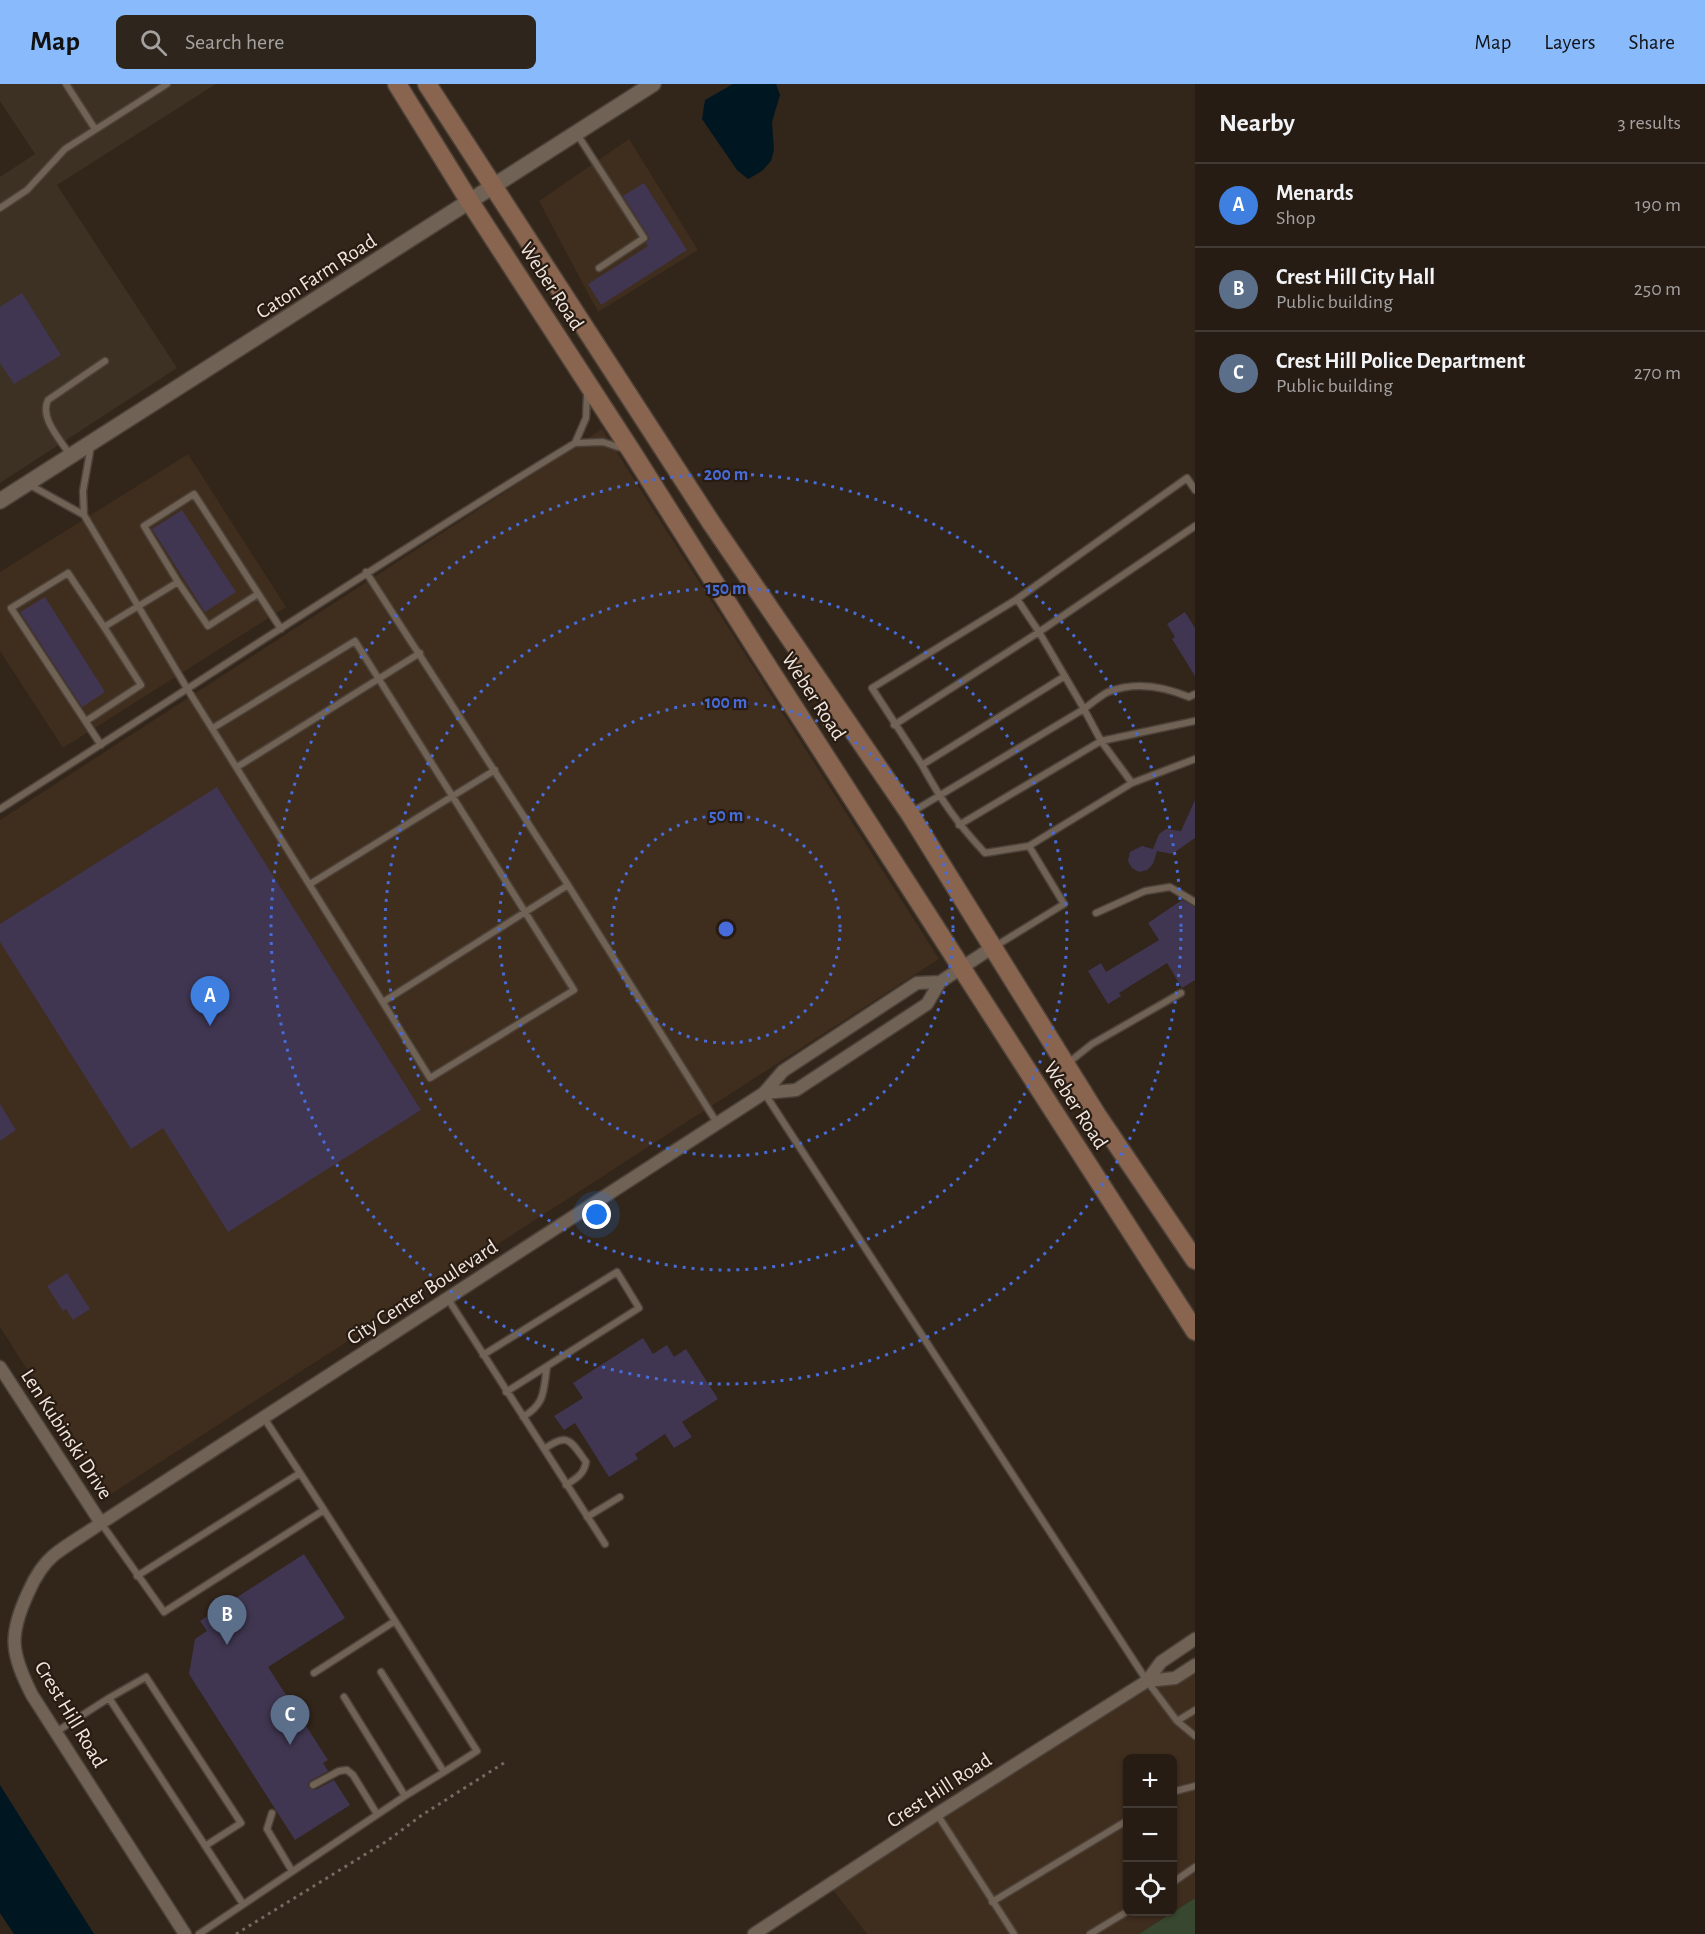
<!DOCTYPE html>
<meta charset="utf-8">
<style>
:root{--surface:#261c14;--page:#2e251d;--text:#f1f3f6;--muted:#a4a1a0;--line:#423a34;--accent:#88bafc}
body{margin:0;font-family:"Alegreya Sans",sans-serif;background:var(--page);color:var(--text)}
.controls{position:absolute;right:18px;bottom:18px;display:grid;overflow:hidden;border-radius:9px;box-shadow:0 2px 4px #0004}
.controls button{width:54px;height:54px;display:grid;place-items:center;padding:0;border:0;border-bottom:2px solid var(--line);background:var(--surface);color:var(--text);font:30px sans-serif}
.you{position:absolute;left:597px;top:1131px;width:21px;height:21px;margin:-15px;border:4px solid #fff;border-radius:50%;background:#1a73e8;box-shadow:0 0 0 9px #1a73e833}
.badge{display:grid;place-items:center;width:39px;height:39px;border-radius:50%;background:var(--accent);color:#fff;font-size:20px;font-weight:700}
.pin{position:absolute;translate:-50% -50px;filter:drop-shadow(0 2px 3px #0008)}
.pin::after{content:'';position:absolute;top:32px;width:21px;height:18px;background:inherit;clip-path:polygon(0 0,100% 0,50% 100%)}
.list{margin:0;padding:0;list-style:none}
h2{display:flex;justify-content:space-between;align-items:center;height:78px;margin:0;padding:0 24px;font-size:26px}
h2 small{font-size:20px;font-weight:400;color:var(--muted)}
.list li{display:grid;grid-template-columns:39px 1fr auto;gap:18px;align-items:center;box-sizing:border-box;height:84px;padding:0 24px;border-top:2px solid var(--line)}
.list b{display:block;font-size:22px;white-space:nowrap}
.list p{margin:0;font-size:20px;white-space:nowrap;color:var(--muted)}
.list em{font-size:20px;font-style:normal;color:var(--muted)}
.icon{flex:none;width:33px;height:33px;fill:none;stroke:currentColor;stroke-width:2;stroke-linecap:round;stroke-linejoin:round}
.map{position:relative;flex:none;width:1195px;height:1850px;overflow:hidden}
header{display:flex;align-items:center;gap:36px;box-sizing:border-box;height:84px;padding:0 30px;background:var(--accent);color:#111}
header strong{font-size:28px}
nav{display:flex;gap:33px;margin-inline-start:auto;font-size:21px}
.search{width:420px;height:54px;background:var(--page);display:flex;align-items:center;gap:15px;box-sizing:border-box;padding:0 21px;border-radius:9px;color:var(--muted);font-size:22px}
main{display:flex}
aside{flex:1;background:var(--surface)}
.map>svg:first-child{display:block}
</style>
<header>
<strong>Map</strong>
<div class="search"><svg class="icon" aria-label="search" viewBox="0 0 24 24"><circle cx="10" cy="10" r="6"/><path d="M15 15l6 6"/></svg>Search here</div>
<nav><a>Map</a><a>Layers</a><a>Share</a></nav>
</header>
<main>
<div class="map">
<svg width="1195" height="1850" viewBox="0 0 1195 1850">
<rect width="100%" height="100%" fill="#32251a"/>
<!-- built -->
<path fill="#3f2d1e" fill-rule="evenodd" d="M629 55 698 166 598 228 539 117Z
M602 345 939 875 108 1412 0 1243V736Z
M188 370 286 523 63 664 0 567V488Z
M1195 1572V1814L1139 1850H867L833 1806ZM1128 1674H1172V1828H1128Z"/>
<!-- industrial -->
<path fill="#3c3122" d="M0 0H216L57 101 177 284 0 399V93L35 70 0 17Z"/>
<!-- green -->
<path fill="#384830" d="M1195 1814V1850H1139Z"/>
<!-- water -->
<path fill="#001722" d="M733 0H776L780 11 772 38 774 66 771 77 762 87 748 95 737 86 702 35 705 16Z
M0 1701 94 1850H14L0 1829Z"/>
<!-- building -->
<path fill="#403651" d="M644 99 687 166 601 221 588 200 648 162 646 159 649 156 648 151 623 112Z
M22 209 61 271 14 300 0 279V223Z
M182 426 236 508 205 528 152 445Z
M45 513 105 608 82 623 20 528Z
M1185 528 1195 544V592L1172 555 1175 553 1167 540Z
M217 703 421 1026 228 1148 163 1044 131 1065 0 858V840Z
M1195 716V754L1172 770 1157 767 1153 780 1147 786 1139 788 1132 784 1128 777 1130 768 1142 762 1153 765 1159 750 1166 745 1181 747Z
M1182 816 1195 823V896L1182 904 1167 879 1119 909 1121 912 1108 920 1088 887 1101 879 1106 888 1159 856 1148 839Z
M0 1020 16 1046 0 1057Z
M67 1189 90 1225 73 1236 66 1225 63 1227 47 1202Z
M643 1254 653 1270 667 1261 674 1273 686 1265 718 1315 682 1338 692 1353 674 1364 665 1350 635 1370 638 1375 609 1393 575 1339 564 1346 554 1332 583 1314 573 1299Z
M304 1470 345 1534 268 1583 328 1676 323 1679 328 1687 310 1697 308 1700 309 1704 315 1706 334 1696 350 1721 295 1756 189 1590 195 1555 207 1547 200 1537Z"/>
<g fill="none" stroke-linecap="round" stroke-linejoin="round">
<defs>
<path id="service" d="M66 0 95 45
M577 50 644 154 599 184
M0 124 27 106 65 65 167 0
M575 359 586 334 587 310
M70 371C61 356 39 334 48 316L105 277
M28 400 84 431 83 407 91 362
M84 431 188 606 430 994 574 906 355 557 213 644
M366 488 568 801 717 1039
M178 498 208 542 258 510
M1017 515 1187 394 1195 406
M1065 592 922 681C941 716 957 739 985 769L1029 762 1132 699 1101 657 1084 625C1092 619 1100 612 1108 608 1135 597 1163 602 1189 613L1195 610
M86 637 141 601 104 543
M894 641 1039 548 1084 625 912 728
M101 661 11 524 68 489 104 543 178 498 144 442 194 410 281 545
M922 681 872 604 1017 515 1039 548 1195 442
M237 683 420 569
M1132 699 1195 675
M0 725C192 603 381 477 575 359L603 358 624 365
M959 741 1101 657 1195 637
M310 800 495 686
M1096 829 1145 807 1170 803 1195 818
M994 863 1064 820 1029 762
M383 918 568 801
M1068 979 1092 960 1181 909
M765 1010 1147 1597 1177 1637 1195 1652
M448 1215 605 1460
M483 1271 617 1188 639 1224 506 1308
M523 1333C546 1319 543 1307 547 1283
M264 1334 300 1389
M544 1365C568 1348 570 1356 586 1378 584 1390 577 1394 566 1401
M587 1433 620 1413
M101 1439 164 1528 324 1426 300 1389 137 1492
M381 1588 444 1688 477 1667 395 1537
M314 1589 395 1537 324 1426
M344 1613 405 1712 444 1688
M1177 1637 1195 1626
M56 1648 109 1614
M313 1701 339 1687 347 1686 353 1691 377 1730
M1172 1708 1195 1702
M272 1729 267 1745 292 1787
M937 1730 1014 1850
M205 1762 241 1739 146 1593 109 1614 243 1820
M1172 1799 1195 1783
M992 1818 1128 1736
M199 1850 405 1712
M1090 1850 1128 1827"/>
<path id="minor" d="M764 1009 796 1006 927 920 940 898 993 863
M0 1283 101 1439
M1147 1597 1175 1594 1195 1581
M185 1850 32 1611C11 1569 8 1552 28 1509 34 1495 42 1481 54 1471 69 1459 86 1450 101 1439L764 1009 783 987 917 899 940 898
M754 1850 937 1730 1147 1597 1161 1578 1195 1555"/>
<path id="tertiary" d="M0 417 653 0"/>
<path id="secondary" d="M397 0 470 118 632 368 761 572 1195 1247
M427 0 712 440 910 730 1097 1031 1195 1176"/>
</defs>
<!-- service casing -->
<use href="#service" stroke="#4c4239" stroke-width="9"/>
<!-- minor casing -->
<use href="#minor" stroke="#4c4239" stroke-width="15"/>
<!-- tertiary casing -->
<use href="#tertiary" stroke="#4c4239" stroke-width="18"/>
<!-- secondary casing -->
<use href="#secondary" stroke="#4c4239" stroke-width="21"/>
<!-- path -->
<path stroke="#756960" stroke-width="3" stroke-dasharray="3 4.5" stroke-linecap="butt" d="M236 1850 387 1757 422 1731 507 1677"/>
<!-- service -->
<use href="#service" stroke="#716256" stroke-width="6"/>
<!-- minor -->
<use href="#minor" stroke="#716256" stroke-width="12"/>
<!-- tertiary -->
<use href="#tertiary" stroke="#716256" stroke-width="15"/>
<!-- secondary -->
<use href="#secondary" stroke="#89644f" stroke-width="18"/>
</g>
<!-- distance rings -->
<g fill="none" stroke="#476cd9" stroke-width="3" stroke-dasharray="3 6">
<circle cx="726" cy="845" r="114"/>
<circle cx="726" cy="845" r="227"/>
<circle cx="726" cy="845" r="341"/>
<circle cx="726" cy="845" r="455"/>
</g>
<g text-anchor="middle" stroke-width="4.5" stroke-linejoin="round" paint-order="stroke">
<!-- street labels -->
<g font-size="21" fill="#efe6df" stroke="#281b11">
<text transform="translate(316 192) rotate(-33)" y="7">Caton Farm Road</text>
<text transform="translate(552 202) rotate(57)" y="7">Weber Road</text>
<text transform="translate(814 612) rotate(57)" y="7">Weber Road</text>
<text transform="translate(1076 1021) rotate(57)" y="7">Weber Road</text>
<text transform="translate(422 1208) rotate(-33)" y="7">City Center Boulevard</text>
<text transform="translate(67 1350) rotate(57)" y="7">Len Kubinski Drive</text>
<text transform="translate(71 1630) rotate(59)" y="7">Crest Hill Road</text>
<text transform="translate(939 1706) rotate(-33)" y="7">Crest Hill Road</text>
</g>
</g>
<circle cx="726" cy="845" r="9" fill="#476cd9" stroke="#281b11" stroke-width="3"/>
<g font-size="18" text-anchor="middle" font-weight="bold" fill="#476cd9" stroke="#281b11" stroke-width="4.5" stroke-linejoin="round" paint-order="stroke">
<text x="726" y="396">200 m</text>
<text x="726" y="510">150 m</text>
<text x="726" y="624">100 m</text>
<text x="726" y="737">50 m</text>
</g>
</svg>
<div class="controls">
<button>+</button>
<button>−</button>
<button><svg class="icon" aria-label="locate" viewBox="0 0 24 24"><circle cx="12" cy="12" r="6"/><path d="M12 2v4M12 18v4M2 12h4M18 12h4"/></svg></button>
</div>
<div class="you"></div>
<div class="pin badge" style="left:210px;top:942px;background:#3f7fe0">A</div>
<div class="pin badge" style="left:227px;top:1561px;background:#5c6f8a">B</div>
<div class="pin badge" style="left:290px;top:1661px;background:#5c6f8a">C</div>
</div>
<aside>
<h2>Nearby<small>3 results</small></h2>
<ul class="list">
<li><span class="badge" style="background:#3f7fe0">A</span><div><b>Menards</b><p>Shop</p></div><em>190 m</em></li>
<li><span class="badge" style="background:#5c6f8a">B</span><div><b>Crest Hill City Hall</b><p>Public building</p></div><em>250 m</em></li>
<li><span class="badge" style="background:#5c6f8a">C</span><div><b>Crest Hill Police Department</b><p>Public building</p></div><em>270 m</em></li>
</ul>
</aside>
</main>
